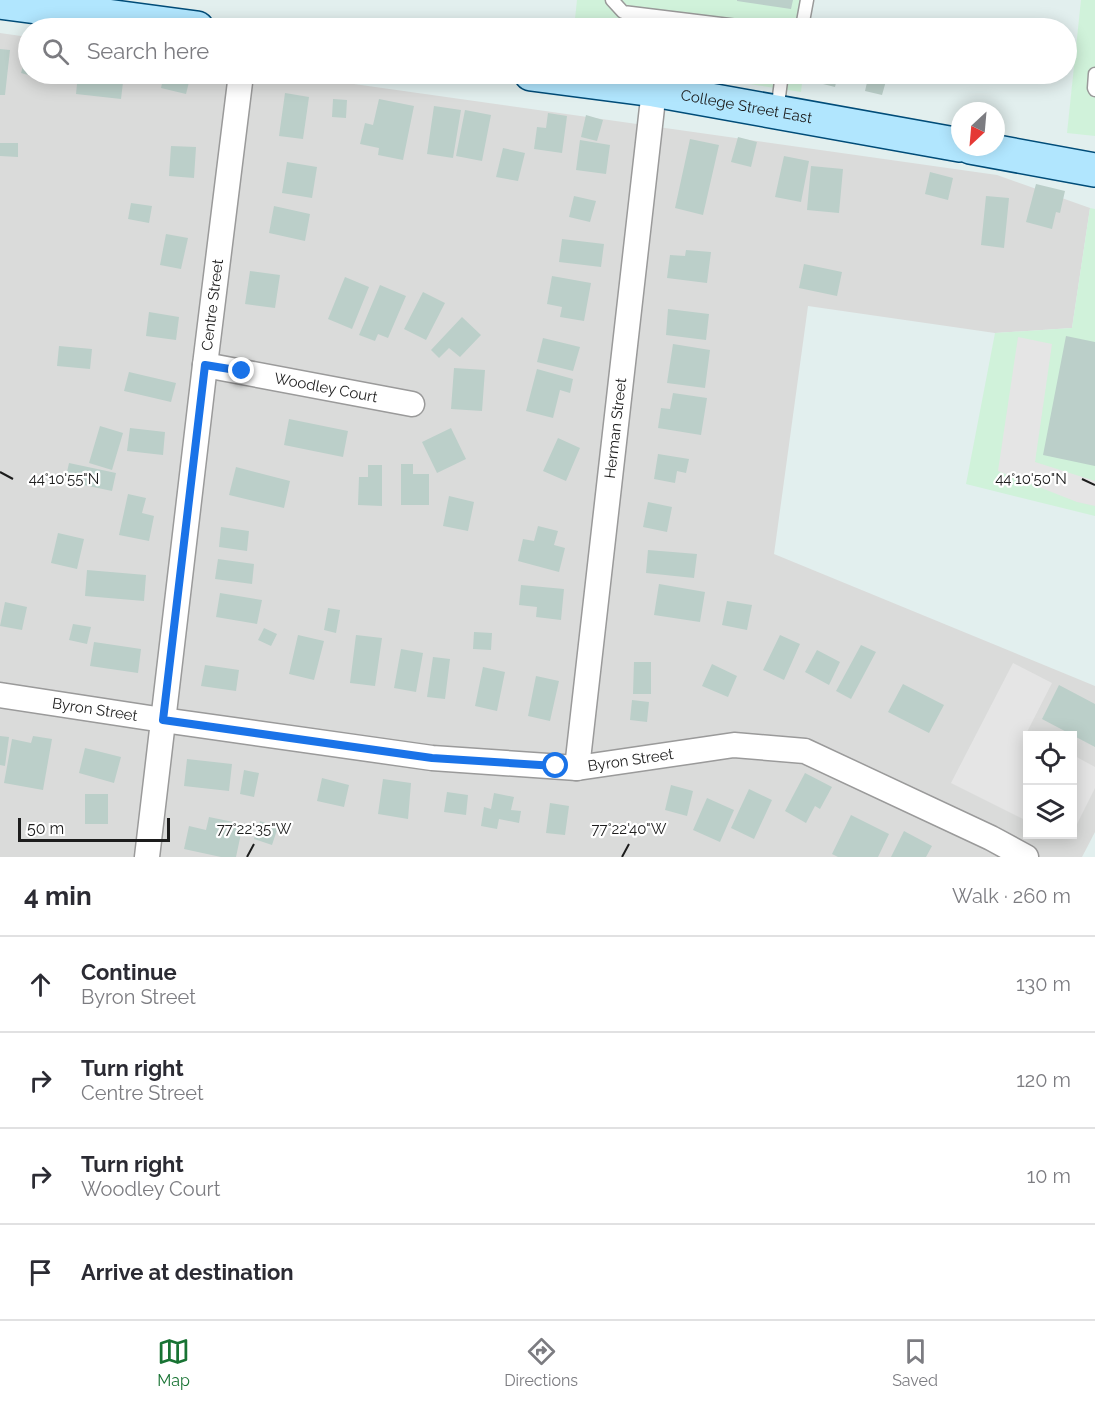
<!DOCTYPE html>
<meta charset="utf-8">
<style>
:root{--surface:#fff;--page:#f7f7f7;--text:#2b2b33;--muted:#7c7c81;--line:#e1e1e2;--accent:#187333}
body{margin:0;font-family:Raleway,sans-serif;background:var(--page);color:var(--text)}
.controls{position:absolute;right:18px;bottom:18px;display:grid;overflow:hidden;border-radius:0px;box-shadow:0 3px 15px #0003}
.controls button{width:54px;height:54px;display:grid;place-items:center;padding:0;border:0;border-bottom:2px solid var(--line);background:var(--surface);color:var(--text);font:30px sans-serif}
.compass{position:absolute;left:951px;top:102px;width:54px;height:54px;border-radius:50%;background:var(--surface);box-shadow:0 3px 15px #0003;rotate:206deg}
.scale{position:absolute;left:18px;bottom:15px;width:152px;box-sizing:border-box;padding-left:6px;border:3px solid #1d1d1d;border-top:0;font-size:16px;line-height:21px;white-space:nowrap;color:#1d1d1d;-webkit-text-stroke:4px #fff;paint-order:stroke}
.stop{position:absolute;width:18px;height:18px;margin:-14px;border:4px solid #1a73e8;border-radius:50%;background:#fff}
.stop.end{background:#1a73e8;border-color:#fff;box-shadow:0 2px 6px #0008}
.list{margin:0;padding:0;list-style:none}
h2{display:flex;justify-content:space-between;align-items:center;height:78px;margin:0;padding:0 24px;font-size:26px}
h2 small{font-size:20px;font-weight:400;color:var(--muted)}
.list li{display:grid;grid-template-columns:39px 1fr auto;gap:18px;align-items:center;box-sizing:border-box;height:96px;padding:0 24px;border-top:2px solid var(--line)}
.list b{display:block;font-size:22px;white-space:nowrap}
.list p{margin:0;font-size:20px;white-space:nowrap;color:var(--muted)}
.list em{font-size:20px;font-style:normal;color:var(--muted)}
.icon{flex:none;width:33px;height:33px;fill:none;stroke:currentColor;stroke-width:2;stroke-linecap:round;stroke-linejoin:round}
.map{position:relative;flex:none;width:1095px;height:857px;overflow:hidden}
.search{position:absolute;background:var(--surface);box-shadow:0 3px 15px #0003;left:18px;right:18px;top:18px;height:66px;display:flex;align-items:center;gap:15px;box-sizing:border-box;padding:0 21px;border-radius:33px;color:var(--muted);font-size:22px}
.sheet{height:462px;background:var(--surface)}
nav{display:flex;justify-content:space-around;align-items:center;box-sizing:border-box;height:84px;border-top:2px solid var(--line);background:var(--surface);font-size:16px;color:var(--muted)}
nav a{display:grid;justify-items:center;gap:3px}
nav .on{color:var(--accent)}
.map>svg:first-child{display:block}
</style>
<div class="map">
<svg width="1095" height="857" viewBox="0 0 1095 857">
<rect width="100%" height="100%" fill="#e2efee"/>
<!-- residential -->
<path fill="#dadbda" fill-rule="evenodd" d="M0 33 28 37V74H283L997 175 1090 208 1072 328 995 333 808 306 774 554 1095 686V832L1082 857H0ZM1028 736H1072V834H1028Z"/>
<!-- commercial -->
<path fill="#d0f2da" d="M577 0H810L807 28H574Z
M1081 0H1095V136L1067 133Z
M685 74H803L801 92Z
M1090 208 1095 209V516L966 484 995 333 1072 328Z"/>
<!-- parking -->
<path fill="#e5e5e5" d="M1018 337 1052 344 1035 462 1095 481V506L1077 502 998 471Z
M1013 663 1052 683 1027 732 1034 735 1028 736 1027 821 951 783Z
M1073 755 1095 767V788L1073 832Z"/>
<!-- building -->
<path fill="#bbcfc9" d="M737 0H793L791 9 737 1Z
M0 49 10 50 5 95H0Z
M28 50V74H44L42 79 21 73Z
M78 74H124L121 99 76 94Z
M164 74H191L186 94 161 88Z
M817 74H838L835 87 815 82Z
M869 74H888L882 95 865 91Z
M285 93 309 97 303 139 279 136Z
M333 99 347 100 346 118 332 117Z
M379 99 414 106 403 160 378 155 379 148 360 144 365 123 373 125Z
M434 106 461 110 453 158 427 154Z
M465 110 491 115 482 161 456 156Z
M548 113 567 116 562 153 534 149 537 127 546 128Z
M586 115 603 120 597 141 581 137Z
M738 137 757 142 751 167 731 162Z
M690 139 719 145 703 215 675 208Z
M580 140 610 145 606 174 576 170Z
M0 143H18V157L0 156Z
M171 146 196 147 194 178 169 176Z
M503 148 525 153 518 181 496 177Z
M784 156 809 161 801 202 775 197Z
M287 162 317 167 312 198 282 193Z
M811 166 843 169 839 213 807 210Z
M930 172 953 178 948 200 925 194Z
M1036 184 1065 191 1060 213 1056 212 1052 229 1026 222Z
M574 196 596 201 590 222 569 217Z
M986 196 1009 198 1004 248 981 245Z
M131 203 152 206 149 223 128 219Z
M274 206 310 214 305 241 269 233Z
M166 234 188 238 181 269 160 265Z
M562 239 604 244 601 267 559 262Z
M686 250 711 252 707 283 667 278 670 255 685 256Z
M804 264 842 272 837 296 799 288Z
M250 271 280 275 275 308 245 304Z
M552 276 591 283 584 321 560 317 562 307 547 304Z
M345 277 369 287 352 329 328 319Z
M380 285 406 296 388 338 378 334 375 341 359 335Z
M423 292 445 303 426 340 404 329Z
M668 309 709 314 706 340 666 335Z
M149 312 179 317 176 340 146 336Z
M462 317 481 335 460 357 449 348 439 358 431 350Z
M1066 336 1095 342V466L1043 455Z
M543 338 580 347 573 371 537 362Z
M673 344 710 350 705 388 667 383Z
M59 346 92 349 90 369 57 366Z
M454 368 485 370 482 411 451 409Z
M537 369 573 379 570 393 560 390 553 418 526 411Z
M129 372 176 383 171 402 124 391Z
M673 393 707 398 701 435 658 428 661 408 670 409Z
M289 419 348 431 343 457 284 445Z
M100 426 123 433 112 470 89 463Z
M130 428 165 432 163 455 127 451Z
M451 428 466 459 437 473 422 442Z
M558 438 580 448 566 481 543 471Z
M658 454 689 459 686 473 677 471 675 483 654 479Z
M69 463 116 473 112 491 65 481Z
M401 464H413V474H429V505H401Z
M368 465H382V506L358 505 359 477H368Z
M236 467 290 481 284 508 229 495Z
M128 494 146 498 142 513 154 516 149 541 119 535Z
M449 496 474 502 468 531 443 526Z
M648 502 672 507 667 532 643 527Z
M538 526 558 531 554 545 565 548 559 572 518 561 523 539 534 541Z
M221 527 249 531 247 551 219 547Z
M58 533 84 539 77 569 51 563Z
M648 550 697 554 694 578 646 573Z
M218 559 254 564 252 584 215 579Z
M87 570 146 575 144 601 85 596Z
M659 584 705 592 700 622 654 615Z
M521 585 564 589 561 620 536 617 537 607 519 605Z
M220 593 262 600 257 624 216 617Z
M727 601 752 605 747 630 722 625Z
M5 602 27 607 22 630 0 626Z
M328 608 340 610 336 633 324 630Z
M73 624 91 627 87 644 69 640Z
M264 628 277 634 271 646 258 640Z
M474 632 492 633 491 650 473 649Z
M298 635 324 641 314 680 289 674Z
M356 635 382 638 375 686 350 683Z
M780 635 800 644 784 680 763 670Z
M94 642 141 649 138 673 90 666Z
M861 645 876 652 851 699 836 691Z
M401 649 423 653 416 692 394 688Z
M817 650 840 662 829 685 805 672Z
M433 657 450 659 445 699 427 697Z
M634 662H651V694H633Z
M712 664 737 676 728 697 702 686Z
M205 665 239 670 236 691 201 686Z
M483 667 505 672 497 711 475 706Z
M536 676 559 681 550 721 528 716Z
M903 684 944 705 929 733 888 712Z
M1059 685 1095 704V747L1042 719Z
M632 700 649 702 647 722 630 720Z
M0 736 9 737 5 766 0 765Z
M33 736 52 739 43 790 4 783 12 739 31 743Z
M85 748 121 757 114 783 79 773Z
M187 759 232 764 229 791 184 786Z
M244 770 259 773 254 797 240 794Z
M805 773 832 787 820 809 815 806 806 823 785 811Z
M322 778 349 785 344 807 317 801Z
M383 779 411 783 408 819 378 814Z
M671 785 693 791 687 816 665 810Z
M749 789 772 800 754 839 731 828Z
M447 792 468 795 466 815 444 812Z
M494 793 514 797 511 810 521 811 519 823 499 819 497 829 481 826 484 807 491 809Z
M85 794H108V824H85Z
M707 798 734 810 720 842 693 830Z
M550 803 569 806 565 835 546 833Z
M851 815 889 834 878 857H838L832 854Z
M209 817 243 824 236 857H221L184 849 189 826 206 830Z
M260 821 278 827 272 845 254 839Z
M904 831 932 846 926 857H891Z"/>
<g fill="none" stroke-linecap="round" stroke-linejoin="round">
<defs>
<path id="lane" d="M612 0 623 12 754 28
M800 28 802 27 807 0
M1095 74 1094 88 1095 90
M777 111 782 74"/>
<g id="street">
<path id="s1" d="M205 365 412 404"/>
<path id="s2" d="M0 695 163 720 432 758 577 768 734 745 805 751 991 838 1026 857"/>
<path id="s3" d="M577 768 654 90"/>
<path id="s4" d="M147 857 205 365 241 74"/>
</g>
<g id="secondary">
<path d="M0 2 197 28"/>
<path id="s5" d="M531 74 654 90 960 145"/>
<path d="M970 147 1095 170"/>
</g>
</defs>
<!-- lane casing -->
<use href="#lane" stroke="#9a9a9a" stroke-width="15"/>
<!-- street casing -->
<use href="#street" stroke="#9a9a9a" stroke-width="27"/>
<!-- secondary casing -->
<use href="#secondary" stroke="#004c78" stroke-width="36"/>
<!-- lane -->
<use href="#lane" stroke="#fff" stroke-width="12"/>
<!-- street -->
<use href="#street" stroke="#fff" stroke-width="24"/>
<!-- secondary -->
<use href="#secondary" stroke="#b1e6fe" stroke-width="33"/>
</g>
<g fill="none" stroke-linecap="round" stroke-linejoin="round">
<!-- route -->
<path stroke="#1a73e8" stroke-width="8" d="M242 371 205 365 163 720 432 758 556 766"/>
</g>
<!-- ticks -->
<path fill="none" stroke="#1d1d1d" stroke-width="2" d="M0 472 13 479M1082 479 1095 485M247 857 254 844M622 857 629 844"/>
<g text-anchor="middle" stroke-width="4.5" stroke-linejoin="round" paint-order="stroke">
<!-- street labels -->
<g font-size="15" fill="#1d1d1d" stroke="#fff">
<text dy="5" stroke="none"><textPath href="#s5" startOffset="218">College Street East</textPath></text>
<text dy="5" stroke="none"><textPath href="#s4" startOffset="556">Centre Street</textPath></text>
<text dy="5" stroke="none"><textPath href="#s1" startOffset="123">Woodley Court</textPath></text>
<text dy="5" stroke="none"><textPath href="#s3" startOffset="342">Herman Street</textPath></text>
<text dy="5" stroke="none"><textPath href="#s2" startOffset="96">Byron Street</textPath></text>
<text dy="5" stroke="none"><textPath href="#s2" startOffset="636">Byron Street</textPath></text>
</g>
</g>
<g font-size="15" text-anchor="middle" fill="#1d1d1d" stroke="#fff" stroke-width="4.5" stroke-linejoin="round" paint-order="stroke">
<text x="64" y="484">44°10'55"N</text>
<text x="1031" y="484">44°10'50"N</text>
<text x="254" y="834">77°22'35"W</text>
<text x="629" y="834">77°22'40"W</text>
</g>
</svg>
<div class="controls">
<button><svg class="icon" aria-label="locate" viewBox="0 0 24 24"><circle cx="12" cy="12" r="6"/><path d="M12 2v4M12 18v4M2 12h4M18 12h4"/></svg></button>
<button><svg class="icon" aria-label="layers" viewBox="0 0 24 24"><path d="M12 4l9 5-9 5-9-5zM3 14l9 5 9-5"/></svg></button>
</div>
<svg class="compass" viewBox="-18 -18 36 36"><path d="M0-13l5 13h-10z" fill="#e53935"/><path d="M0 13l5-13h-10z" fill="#7c7c81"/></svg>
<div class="scale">50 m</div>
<div class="stop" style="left:556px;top:766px"></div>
<div class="stop end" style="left:242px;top:371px"></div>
<div class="search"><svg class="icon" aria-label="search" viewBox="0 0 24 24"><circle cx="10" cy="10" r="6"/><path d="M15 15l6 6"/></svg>Search here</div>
</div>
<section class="sheet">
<h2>4 min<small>Walk · 260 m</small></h2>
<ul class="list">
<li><svg class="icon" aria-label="ahead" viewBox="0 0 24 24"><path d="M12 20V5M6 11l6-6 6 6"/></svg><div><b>Continue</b><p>Byron Street</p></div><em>130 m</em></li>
<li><svg class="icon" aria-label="right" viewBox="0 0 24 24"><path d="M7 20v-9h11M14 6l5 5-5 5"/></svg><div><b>Turn right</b><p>Centre Street</p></div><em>120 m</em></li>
<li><svg class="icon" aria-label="right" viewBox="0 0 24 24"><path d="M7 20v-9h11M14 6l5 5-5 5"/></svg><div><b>Turn right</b><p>Woodley Court</p></div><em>10 m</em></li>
<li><svg class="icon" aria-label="arrive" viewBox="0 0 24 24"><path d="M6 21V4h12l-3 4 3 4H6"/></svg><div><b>Arrive at destination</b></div></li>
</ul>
</section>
<nav>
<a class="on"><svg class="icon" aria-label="map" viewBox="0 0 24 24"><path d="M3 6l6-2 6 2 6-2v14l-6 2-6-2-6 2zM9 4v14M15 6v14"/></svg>Map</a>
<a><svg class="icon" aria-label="directions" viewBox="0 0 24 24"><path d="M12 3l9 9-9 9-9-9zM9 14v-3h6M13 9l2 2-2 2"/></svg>Directions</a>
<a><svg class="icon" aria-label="saved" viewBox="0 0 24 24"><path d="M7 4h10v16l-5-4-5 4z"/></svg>Saved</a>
</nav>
